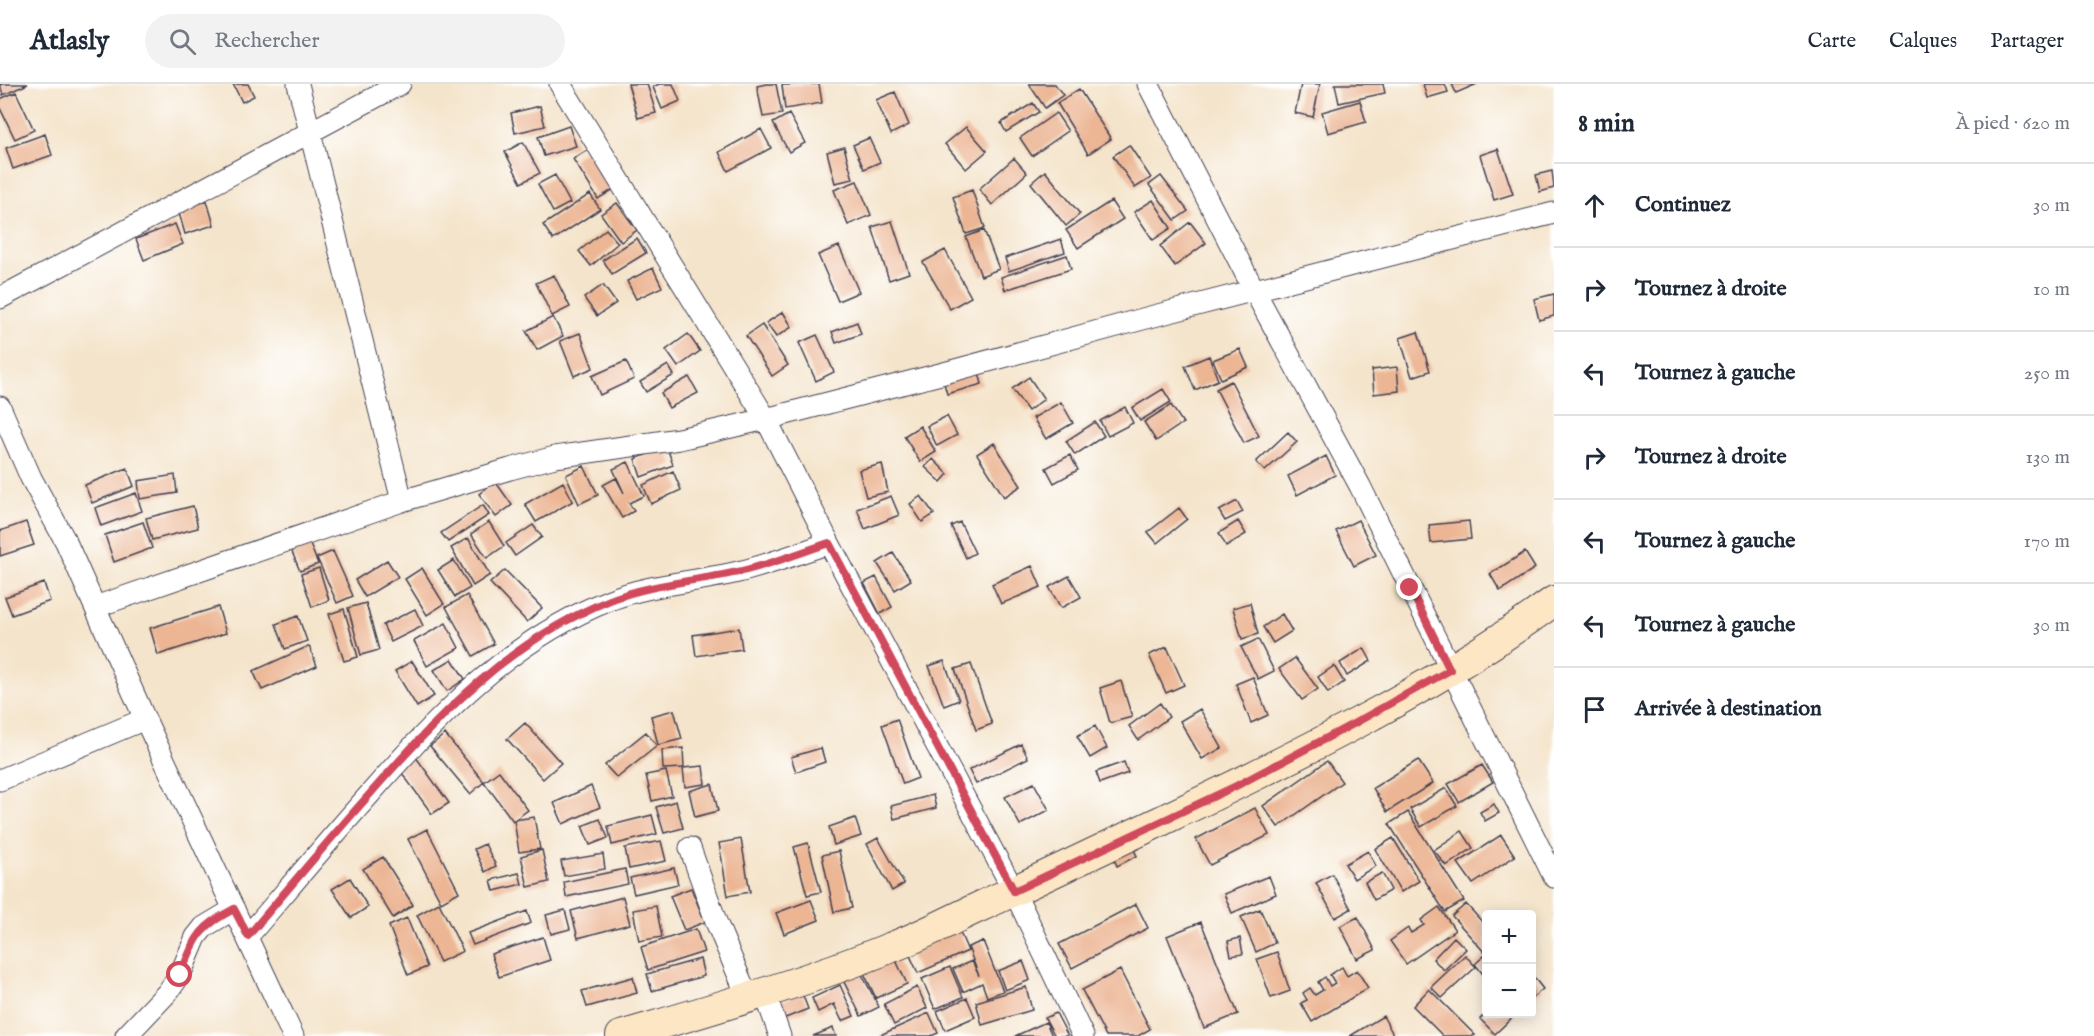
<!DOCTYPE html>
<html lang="fr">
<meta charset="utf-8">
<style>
:root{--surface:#fff;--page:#f2f2f3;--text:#1f2937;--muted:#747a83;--line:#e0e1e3}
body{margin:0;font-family:"IM FELL English",serif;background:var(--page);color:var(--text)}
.controls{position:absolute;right:18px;bottom:18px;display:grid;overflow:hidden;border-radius:6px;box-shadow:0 3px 15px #0003}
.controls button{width:54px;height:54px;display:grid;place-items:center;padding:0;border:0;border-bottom:2px solid var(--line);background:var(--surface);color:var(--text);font:30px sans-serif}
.stop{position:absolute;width:18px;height:18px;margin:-14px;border:4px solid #d1495b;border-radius:50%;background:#fff}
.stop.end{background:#d1495b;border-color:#fff;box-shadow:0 2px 6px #0008}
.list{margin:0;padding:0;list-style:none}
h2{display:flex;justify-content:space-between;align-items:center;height:78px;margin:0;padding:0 24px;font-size:26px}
h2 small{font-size:20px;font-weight:400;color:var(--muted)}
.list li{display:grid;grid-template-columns:39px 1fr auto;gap:18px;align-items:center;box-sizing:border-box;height:84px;padding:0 24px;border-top:2px solid var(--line)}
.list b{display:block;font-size:22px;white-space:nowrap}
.list em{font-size:20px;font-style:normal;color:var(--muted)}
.icon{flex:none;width:33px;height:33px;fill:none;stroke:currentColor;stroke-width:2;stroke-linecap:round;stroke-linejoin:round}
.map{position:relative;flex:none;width:1554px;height:952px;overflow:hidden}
header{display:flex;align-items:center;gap:36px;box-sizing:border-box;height:84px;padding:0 30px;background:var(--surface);border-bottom:2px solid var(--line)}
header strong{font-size:28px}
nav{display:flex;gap:33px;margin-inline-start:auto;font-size:21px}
.search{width:420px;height:54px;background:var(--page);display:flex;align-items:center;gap:15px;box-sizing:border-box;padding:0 21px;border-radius:33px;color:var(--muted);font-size:22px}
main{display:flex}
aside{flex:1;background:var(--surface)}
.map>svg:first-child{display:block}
</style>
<header>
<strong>Atlasly</strong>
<div class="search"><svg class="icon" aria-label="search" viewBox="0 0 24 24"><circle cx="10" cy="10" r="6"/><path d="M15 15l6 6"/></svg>Rechercher</div>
<nav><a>Carte</a><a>Calques</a><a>Partager</a></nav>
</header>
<main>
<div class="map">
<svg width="1554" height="952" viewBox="0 0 1554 952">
<rect width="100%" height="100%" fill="#fff"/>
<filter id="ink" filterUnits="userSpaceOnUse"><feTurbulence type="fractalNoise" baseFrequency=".0167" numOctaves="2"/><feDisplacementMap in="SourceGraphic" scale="12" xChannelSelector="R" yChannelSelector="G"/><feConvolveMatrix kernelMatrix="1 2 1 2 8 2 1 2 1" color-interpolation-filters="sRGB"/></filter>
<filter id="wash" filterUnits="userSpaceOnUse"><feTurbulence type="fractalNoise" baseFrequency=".008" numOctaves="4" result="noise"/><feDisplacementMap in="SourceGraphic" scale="24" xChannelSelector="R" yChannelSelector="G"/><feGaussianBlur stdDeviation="1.35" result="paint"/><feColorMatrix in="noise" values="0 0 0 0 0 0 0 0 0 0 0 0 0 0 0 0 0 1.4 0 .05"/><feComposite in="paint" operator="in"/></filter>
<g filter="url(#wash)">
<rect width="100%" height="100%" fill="#f4e4cb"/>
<g id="blocks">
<!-- building -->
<path fill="#ecb694" d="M0 0H28L3 11Z
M233 0H248L254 12 242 18Z
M628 0H647L656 29 638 34Z
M659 0H673L680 17 662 25 653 3Z
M766 0H776L782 30 763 33 757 2Z
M819 0 822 19 785 25 782 1Z
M1029 0H1055L1063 11 1045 24Z
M1301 0H1320L1313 33 1295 29Z
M1335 0H1383L1385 9 1339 19Z
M1423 0H1445L1448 8 1427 14Z
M1452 0H1477L1456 9Z
M1079 5 1111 55 1088 70 1057 19Z
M16 8 34 46 15 55 0 24V15Z
M895 8 909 41 891 50 876 16Z
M1360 17 1366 38 1328 49 1322 28Z
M1033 19 1039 28 1006 48 1001 39Z
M540 22 545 42 515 49 511 29Z
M1056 29 1068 47 1032 72 1020 54Z
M789 30 805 59 789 68 773 39Z
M569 42 576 62 544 72 538 53Z
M966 43 987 67 966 85 945 60Z
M761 45 771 64 728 87 719 68Z
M45 50 52 71 13 85 6 64Z
M869 54 880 78 864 85 853 61Z
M523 58 540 89 521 99 505 68Z
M1129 61 1151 94 1135 104 1113 72Z
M844 63 853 95 835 99 827 68Z
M589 65 614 105 598 115 573 75Z
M1498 65 1513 110 1494 116 1480 71Z
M1014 74 1027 89 992 121 979 105Z
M1045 87 1080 130 1066 142 1031 99Z
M1552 87 1554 104 1540 108 1536 91Z
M555 91 570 119 553 128 538 100Z
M1161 92 1188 127 1175 136 1149 101Z
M857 97 871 131 848 141 834 106Z
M972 106 985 144 966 150 953 113Z
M590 110 600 125 553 156 543 141Z
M1153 116 1171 144 1153 156 1134 128Z
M207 117 214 141 185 150 178 126Z
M1111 117 1123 135 1078 164 1066 146Z
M617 119 637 146 621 158 601 130Z
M892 137 909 189 889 196 872 143Z
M1190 138 1206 159 1175 182 1160 162Z
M175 140 183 160 144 176 136 155Z
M606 145 618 159 591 182 579 167Z
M984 146 999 185 981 192 966 153Z
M637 154 646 169 612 190 603 176Z
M1061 155 1065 168 1009 187 1005 174Z
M839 162 859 208 838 217 818 171Z
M945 166 971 213 950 225 923 178Z
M1067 171 1071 185 1005 206 1001 193Z
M653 184 662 203 636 215 627 197Z
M554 191 570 223 552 232 536 199Z
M603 201 616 219 597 232 584 214Z
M1554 210V232L1539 236 1534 215Z
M783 228 792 243 776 253 766 239Z
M553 233 563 252 537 266 526 247Z
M857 238 861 250 836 259 832 248Z
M762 241 788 281 772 292 746 252Z
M1418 248 1430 287 1412 293 1400 254Z
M580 249 593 284 574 292 560 257Z
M688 250 700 267 678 283 666 266Z
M817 251 834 288 816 297 799 259Z
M1240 265 1248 283 1221 295 1213 276Z
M1209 272 1218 296 1195 306 1185 282Z
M626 277 634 295 600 311 592 292Z
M668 281 674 291 646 308 640 298Z
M1397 283 1399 307 1374 310 1372 286Z
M979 289 982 300 947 310 944 299Z
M689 293 698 309 669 324 661 309Z
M1029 293 1044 315 1028 327 1012 305Z
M1231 297 1259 352 1244 359 1216 305Z
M1163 305 1171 318 1140 337 1132 324Z
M1061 318 1073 339 1046 355 1033 334Z
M1171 321 1183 339 1156 357 1144 338Z
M1125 323 1133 339 1108 352 1100 337Z
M947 332 957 351 937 362 927 342Z
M1095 338 1104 352 1075 371 1066 357Z
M920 342 936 368 920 378 904 352Z
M1288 348 1297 358 1265 387 1256 378Z
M994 359 1021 402 1004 413 977 370Z
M667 363 673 381 641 393 635 375Z
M1070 371 1078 386 1054 399 1046 384Z
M1326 372 1335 391 1297 411 1288 392Z
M933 375 948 390 941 398 925 383Z
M628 378 644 412 629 419 634 427 622 434 603 401 616 394 624 409 613 385Z
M882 380 888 408 866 413 859 386Z
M584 382 598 411 579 420 566 391Z
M127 384 134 402 92 419 85 401Z
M673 387 681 406 651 420 643 401Z
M175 391 177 409 140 415 138 397Z
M495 397 512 421 496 433 479 410Z
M563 398 573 417 536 438 525 420Z
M136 409 142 427 101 442 95 424Z
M891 412 899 431 865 445 857 425Z
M921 412 934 430 922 438 910 420Z
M1237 417 1243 428 1225 437 1219 427Z
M483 421 489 431 448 458 441 449Z
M193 422 198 444 152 456 146 434Z
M1179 424 1187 435 1157 459 1148 448Z
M1358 436 1376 471 1354 482 1336 447Z
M1238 437 1246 450 1226 462 1219 449Z
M1469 437 1471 455 1431 459 1429 441Z
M26 438 34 461 0 472V447Z
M143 438 152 464 114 478 105 451Z
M489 438 504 462 487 474 471 450Z
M960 438 975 469 966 474 951 442Z
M533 441 542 453 515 472 506 459Z
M307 453 318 480 300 487 289 461Z
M468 454 490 491 473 502 451 464Z
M333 467 353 512 337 519 317 474Z
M1525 468 1535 484 1500 507 1490 490Z
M893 469 911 496 895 506 877 479Z
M387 476 398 493 365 513 355 496Z
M454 476 470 504 455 513 438 486Z
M1032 482 1041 503 1001 520 992 500Z
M319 484 329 516 312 523 301 490Z
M422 484 444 520 427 531 405 495Z
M505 486 542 524 527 538 490 499Z
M1069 492 1081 513 1061 524 1049 503Z
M876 493 892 523 880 530 864 499Z
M44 499 50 517 12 531 5 513Z
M467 511 494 560 473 572 446 523Z
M366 519 379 566 361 571 348 524Z
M1250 519 1258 550 1242 555 1233 524Z
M218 523 226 549 158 571 150 544Z
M344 525 358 573 344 577 329 530Z
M415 525 423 542 391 558 383 541Z
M1282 530 1292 547 1273 559 1263 543Z
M298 532 307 557 285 565 276 540Z
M446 539 459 564 427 582 414 557Z
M739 544 742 565 696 572 693 551Z
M1258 555 1274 587 1258 595 1241 563Z
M309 562 317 582 262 606 253 587Z
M1167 563 1184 601 1166 609 1149 571Z
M1364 564 1371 577 1347 592 1340 579Z
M1295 574 1318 605 1302 616 1279 585Z
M452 575 465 595 447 607 434 586Z
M412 577 434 612 417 623 395 587Z
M944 577 959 616 944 622 929 582Z
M971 580 992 640 976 646 955 585Z
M1334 582 1344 598 1328 609 1318 593Z
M1253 593 1268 631 1251 639 1236 600Z
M1121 597 1132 633 1110 639 1100 604Z
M1160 619 1169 633 1138 656 1129 642Z
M1200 625 1222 664 1202 675 1180 637Z
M674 626 682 655 658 661 651 632Z
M897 635 918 694 903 700 882 641Z
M525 639 561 679 543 695 507 655Z
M1095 642 1107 664 1090 674 1077 652Z
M646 648 657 662 617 694 605 681Z
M445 650 484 698 470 710 430 662Z
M1021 660 1028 674 976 700 969 686Z
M683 664 684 684 663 685 662 666Z
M821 664 825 678 796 688 791 673Z
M413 669 449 719 432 730 396 681Z
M1418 676 1433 699 1387 728 1373 704Z
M1327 677 1342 698 1278 743 1263 722Z
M1124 678 1128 689 1100 699 1096 688Z
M1482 681 1493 698 1459 718 1448 700Z
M703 682 705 700 685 703 683 684Z
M499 687 528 726 513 737 484 698Z
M666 687 672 712 652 717 646 691Z
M1034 699 1049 726 1020 741 1005 713Z
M712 700 718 727 695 733 689 707Z
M591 702 600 723 563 740 554 719Z
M1446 704 1457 722 1421 743 1410 725Z
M933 711 936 724 894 735 891 722Z
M676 717 683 744 664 749 656 723Z
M1494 720 1499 729 1485 737 1480 728Z
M1255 724 1269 751 1210 781 1196 755Z
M1408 728 1464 817 1445 828 1389 740Z
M652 731 657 750 612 761 608 742Z
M534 733 540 765 519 768 514 736Z
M855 734 861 752 834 761 829 743Z
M600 735 608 754 590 761 582 742Z
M427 745 459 808 441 818 408 755Z
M1462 747 1473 764 1446 782 1434 766Z
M1501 751 1515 772 1473 800 1458 779Z
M878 754 904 800 892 807 867 760Z
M1393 754 1419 797 1401 808 1375 765Z
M741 755 750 808 728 812 719 759Z
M661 757 666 777 629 785 625 764Z
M808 759 821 808 807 811 794 763Z
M485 760 496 782 485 788 474 765Z
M1131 760 1137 772 1117 782 1112 770Z
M542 766 549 798 528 803 521 772Z
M839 767 852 824 834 828 822 771Z
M1368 767 1376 782 1354 795 1345 780Z
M603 770 605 785 564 792 561 777Z
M383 773 413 821 393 834 363 785Z
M674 784 678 800 634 810 630 794Z
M625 785 628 800 566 813 564 798Z
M519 789 522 800 494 807 491 796Z
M1382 789 1391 806 1374 816 1365 798Z
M1332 790 1351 825 1335 834 1316 799Z
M1269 792 1276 810 1232 829 1224 810Z
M350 794 368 823 351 834 332 805Z
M691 804 705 838 684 846 670 812Z
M623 813 630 840 578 854 571 827Z
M811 816 819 836 784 850 776 829Z
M439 819 463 867 440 878 417 831Z
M1136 820 1148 844 1072 884 1059 860Z
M1466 820 1486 842V870L1452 832Z
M656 822 662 853 639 857 633 826Z
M1439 823 1455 846 1406 880 1390 857 1408 844 1411 849 1424 841 1421 836Z
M1260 825 1275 859 1256 868 1241 833Z
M565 826 570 845 551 850 546 831Z
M527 827 531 839 473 861 468 849Z
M1358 833 1375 866 1357 875 1340 842Z
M407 834 427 883 408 891 389 842Z
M1201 838 1238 930 1204 944 1167 852Z
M958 844 968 867 918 889 908 867Z
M696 845 704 868 648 886 641 863Z
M543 853 550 876 499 893 491 870Z
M1454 853 1466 865 1444 886 1433 875Z
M1240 854 1243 870 1231 872 1228 857Z
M983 857 1003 907 987 913 982 899 963 908 953 885 972 877 979 892 968 863Z
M1277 868 1290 907 1271 914 1257 875Z
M893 870 907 900 876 914 862 885Z
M1465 871 1476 883 1442 914 1431 903Z
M1484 872 1486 876V894L1475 880Z
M700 875 704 892 652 907 647 890Z
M1023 877 1030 896 1005 906 998 887Z
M858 883 879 923 861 932 841 892Z
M950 883 963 913 935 925 922 895Z
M1342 883 1347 892 1357 886 1368 904 1312 938 1301 919 1307 916 1303 909 1310 904 1315 911 1323 906 1318 898 1325 893 1330 902 1335 899 1330 891Z
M1120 886 1150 945 1138 952H1106L1082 906Z
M1532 891 1543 905 1532 914Z
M633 893 637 909 587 923 582 907Z
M840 901 854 932 842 937 834 920 818 928 812 914Z
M917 903 927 924 894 941 884 920Z
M1026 903 1032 926 982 941 976 918Z
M1429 905 1475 951 1473 952H1443L1413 922Z
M802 909 808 925 783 935 777 919Z
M967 914 975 933 945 946 937 927Z
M929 929 938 949 931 952H878Z
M1056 929 1068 952H1055L1045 934Z
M1485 930H1516L1495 950 1480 935Z
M1383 932 1394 952H1350Z
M1046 938 1052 952H1015Z
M833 944 836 952H813Z"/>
</g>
</g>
<g filter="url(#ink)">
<use href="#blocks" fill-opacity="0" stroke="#423f51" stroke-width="1.5"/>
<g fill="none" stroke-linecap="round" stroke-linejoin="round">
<defs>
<path id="street" d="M298 0 402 417
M560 0 766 335 829 459 1014 807 1083 952
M1148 0 1254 206 1360 402 1554 793
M0 214 400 0
M0 323 31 394 66 458 145 635 293 952
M95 523 402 417 510 385 555 373 679 355 766 335 948 288 1150 233 1554 129
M0 696 145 635
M690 764 717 840 748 914
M248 852C288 805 328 757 369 711 439 631 510 556 610 516 650 500 696 498 738 488 769 481 799 469 829 459
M765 909 780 952
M126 952 167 909 180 891 196 853 204 843 234 825"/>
<path id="secondary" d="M621 952C712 925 804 899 892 863 921 852 949 837 977 824 1040 795 1102 765 1165 735 1299 671 1434 605 1554 517"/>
</defs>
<!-- street casing -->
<use href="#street" stroke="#423f51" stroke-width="23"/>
<!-- secondary casing -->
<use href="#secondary" stroke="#423f51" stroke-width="32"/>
<!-- street -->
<use href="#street" stroke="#fff" stroke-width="21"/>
<!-- secondary -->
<use href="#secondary" stroke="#fce6c4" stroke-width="30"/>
</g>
</g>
<g fill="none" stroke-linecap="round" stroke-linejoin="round" filter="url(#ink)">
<!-- route -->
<path stroke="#d1495b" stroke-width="8" d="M180 891C196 854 197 844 234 825L248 852C288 805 328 757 369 711 439 631 509 557 610 516 650 500 697 497 738 488 769 481 799 469 829 459L1014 807 1236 702 1355 639 1450 586 1410 504"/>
</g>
</svg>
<div class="controls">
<button>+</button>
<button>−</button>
</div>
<div class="stop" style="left:180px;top:891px"></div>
<div class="stop end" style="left:1410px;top:504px"></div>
</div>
<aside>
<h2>8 min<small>À pied · 620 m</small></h2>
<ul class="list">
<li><svg class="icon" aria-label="ahead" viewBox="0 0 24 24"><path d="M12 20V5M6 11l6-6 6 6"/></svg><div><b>Continuez</b></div><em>30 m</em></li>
<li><svg class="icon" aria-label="right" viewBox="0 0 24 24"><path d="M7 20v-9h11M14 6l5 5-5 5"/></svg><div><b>Tournez à droite</b></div><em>10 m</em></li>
<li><svg class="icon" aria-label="left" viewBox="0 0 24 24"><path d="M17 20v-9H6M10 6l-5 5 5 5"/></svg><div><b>Tournez à gauche</b></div><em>250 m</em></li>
<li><svg class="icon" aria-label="right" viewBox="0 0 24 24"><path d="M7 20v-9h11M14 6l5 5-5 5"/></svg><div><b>Tournez à droite</b></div><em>130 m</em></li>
<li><svg class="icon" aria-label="left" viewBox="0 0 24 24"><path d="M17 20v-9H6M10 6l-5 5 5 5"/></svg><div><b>Tournez à gauche</b></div><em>170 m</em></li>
<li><svg class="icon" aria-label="left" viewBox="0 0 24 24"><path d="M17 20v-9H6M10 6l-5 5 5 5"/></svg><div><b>Tournez à gauche</b></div><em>30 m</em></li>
<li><svg class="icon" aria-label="arrive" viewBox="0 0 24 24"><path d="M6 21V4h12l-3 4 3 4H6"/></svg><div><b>Arrivée à destination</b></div></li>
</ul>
</aside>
</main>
